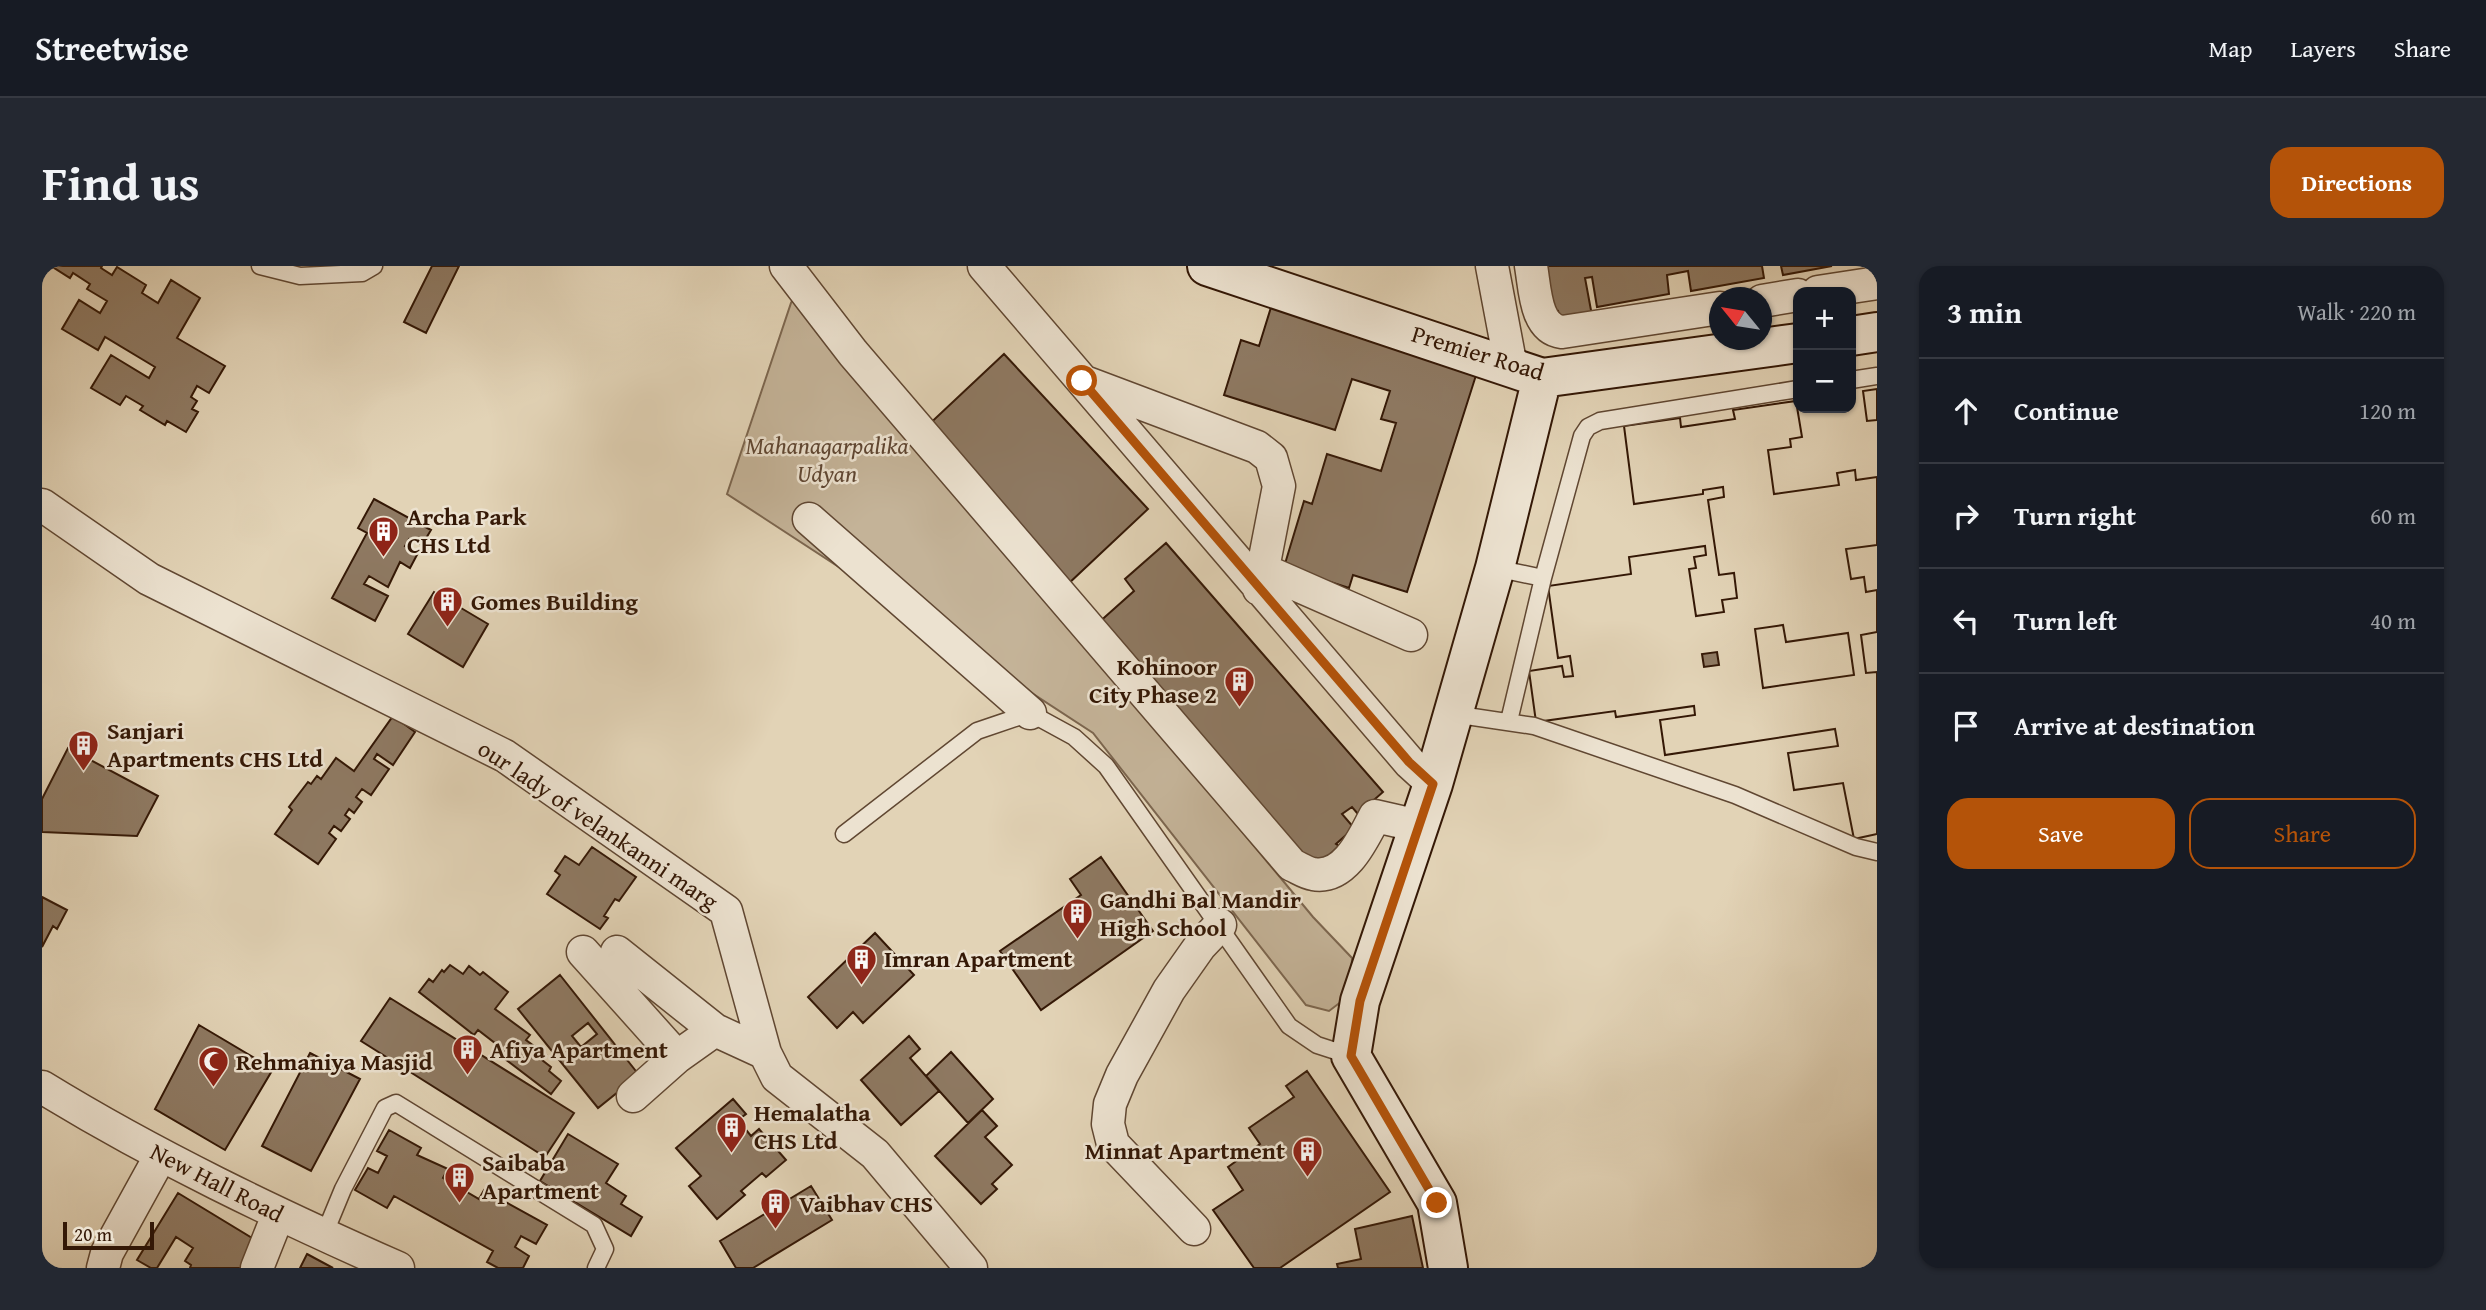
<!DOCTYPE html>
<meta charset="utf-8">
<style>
:root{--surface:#171b24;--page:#242831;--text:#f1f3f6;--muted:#9ea1a6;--line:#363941;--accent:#b45309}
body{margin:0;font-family:"Gentium Book Plus",serif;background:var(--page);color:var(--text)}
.controls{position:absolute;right:21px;top:21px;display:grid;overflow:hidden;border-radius:14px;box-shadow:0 2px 5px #0004}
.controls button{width:63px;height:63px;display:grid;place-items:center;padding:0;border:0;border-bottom:2px solid var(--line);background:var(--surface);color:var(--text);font:35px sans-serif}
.compass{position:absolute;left:1667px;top:21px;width:63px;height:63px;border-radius:50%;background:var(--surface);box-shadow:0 2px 5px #0004;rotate:300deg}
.scale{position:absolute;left:21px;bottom:18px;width:91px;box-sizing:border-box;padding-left:7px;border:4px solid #341806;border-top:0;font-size:19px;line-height:24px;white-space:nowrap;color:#341806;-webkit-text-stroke:5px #ece2d0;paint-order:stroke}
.stop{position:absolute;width:21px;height:21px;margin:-16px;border:5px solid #b45309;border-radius:50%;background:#fff}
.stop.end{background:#b45309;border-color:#fff;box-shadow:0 2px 7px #0008}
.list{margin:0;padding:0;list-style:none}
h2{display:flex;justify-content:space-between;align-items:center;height:91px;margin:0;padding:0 28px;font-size:30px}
h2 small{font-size:23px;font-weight:400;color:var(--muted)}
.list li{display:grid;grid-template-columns:46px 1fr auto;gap:21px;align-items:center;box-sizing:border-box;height:105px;padding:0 28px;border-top:2px solid var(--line)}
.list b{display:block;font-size:26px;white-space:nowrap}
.list em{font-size:23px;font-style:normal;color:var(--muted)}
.actions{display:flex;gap:14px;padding:21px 28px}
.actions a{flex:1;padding:16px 0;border:2px solid var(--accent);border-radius:21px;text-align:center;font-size:24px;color:var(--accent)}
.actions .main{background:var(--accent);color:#fff}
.icon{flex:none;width:38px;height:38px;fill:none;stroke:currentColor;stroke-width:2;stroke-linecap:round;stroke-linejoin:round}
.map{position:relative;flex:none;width:1835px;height:1002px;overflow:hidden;border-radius:21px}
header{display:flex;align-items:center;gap:42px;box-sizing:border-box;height:98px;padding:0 35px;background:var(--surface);border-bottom:2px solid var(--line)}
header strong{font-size:33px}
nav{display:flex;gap:38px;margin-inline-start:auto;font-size:24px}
.intro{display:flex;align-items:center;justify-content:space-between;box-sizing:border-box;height:168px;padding:0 42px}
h1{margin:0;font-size:49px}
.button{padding:18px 32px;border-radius:21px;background:var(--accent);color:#fff;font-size:24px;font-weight:700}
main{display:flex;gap:42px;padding:0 42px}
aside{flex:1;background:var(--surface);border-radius:21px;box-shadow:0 2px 5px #0004}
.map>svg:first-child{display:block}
</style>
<header>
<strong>Streetwise</strong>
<nav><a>Map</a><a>Layers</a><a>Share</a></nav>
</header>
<div class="intro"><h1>Find us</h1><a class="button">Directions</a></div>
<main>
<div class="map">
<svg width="1835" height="1002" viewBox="0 0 1835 1002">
<rect width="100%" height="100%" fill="#e2d3b6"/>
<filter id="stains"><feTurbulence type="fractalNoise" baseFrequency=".00286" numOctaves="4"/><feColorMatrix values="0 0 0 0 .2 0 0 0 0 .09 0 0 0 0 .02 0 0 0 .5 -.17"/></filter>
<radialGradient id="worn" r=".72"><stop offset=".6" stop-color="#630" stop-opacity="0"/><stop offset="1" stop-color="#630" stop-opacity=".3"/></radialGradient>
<!-- green -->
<path fill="#c4b398" stroke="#7c664f" stroke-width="2" d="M754 28 1271 651 1310 692 1308 729 1287 745 1264 739 1051 467 685 228 749 37Z"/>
<!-- building -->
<path fill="#8e7962" stroke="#341806" stroke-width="2" fill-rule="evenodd" d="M9 0H60L59 2 70 9 75 1 104 19 100 27 116 37 129 14 158 32 135 72 183 100 167 127 155 120 149 131 155 135 150 143 156 146 144 166 125 155 123 159 98 144 101 140 84 130 78 139 49 122 69 89 107 112 113 101 63 71 56 84 20 63 37 34 58 47 65 35 45 23 48 18 31 7 28 12Z
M390 0H417L384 67 362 56Z
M1498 0H1720L1722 12 1649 25 1646 5 1625 9 1627 28 1555 41 1550 11 1543 12 1551 55 1519 60 1516 45 1506 47Z
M1739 0H1790L1741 9Z
M1230 38 1436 103 1365 326 1311 309 1307 322 1242 301 1262 235 1270 238 1285 188 1339 205 1354 157 1339 153 1348 125 1310 113 1293 164 1182 129 1199 74 1217 80Z
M962 88 1106 243 1025 319 881 164Z
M1835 123V154L1825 155 1821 125Z
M1835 123V154L1825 155 1821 125Z
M1754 135 1760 171 1748 173 1749 181 1726 184 1732 228 1797 219 1795 207 1813 204 1814 214 1835 211V279L1804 283 1809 313 1822 311 1824 326 1835 324V366L1819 369 1824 407 1835 406V568L1812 573 1801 517 1752 524 1746 487 1796 480 1793 463 1623 489 1618 454 1653 449 1652 440 1574 451 1573 445 1494 456 1487 405 1520 400 1522 411 1531 410 1528 390 1516 392 1506 320 1589 308 1587 291 1663 280 1664 289 1652 291 1654 302 1647 303 1654 350 1682 346 1680 334 1695 332 1692 307 1677 309 1666 234 1682 231 1681 221 1661 224V228L1592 238 1582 160 1638 152 1639 161 1693 153 1691 144ZM1741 359 1744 376 1806 367 1812 409 1721 422 1713 363ZM1675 386 1677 399 1662 401 1660 388Z
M1754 135 1760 171 1748 173 1749 181 1726 184 1732 228 1797 219 1795 207 1813 204 1814 214 1835 211V279L1804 283 1809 313 1822 311 1824 326 1835 324V366L1819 369 1824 407 1835 406V568L1812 573 1801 517 1752 524 1746 487 1796 480 1793 463 1623 489 1618 454 1653 449 1652 440 1574 451 1573 445 1494 456 1487 405 1520 400 1522 411 1531 410 1528 390 1516 392 1506 320 1589 308 1587 291 1663 280 1664 289 1652 291 1654 302 1647 303 1654 350 1682 346 1680 334 1695 332 1692 307 1677 309 1666 234 1682 231 1681 221 1661 224V228L1592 238 1582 160 1638 152 1639 161 1693 153 1691 144ZM1741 359 1744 376 1806 367 1812 409 1721 422 1713 363Z
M332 233 389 264 380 279 367 273 363 280 376 287 368 302 358 296 346 321 327 310 322 318 346 330 333 355 290 332 325 267 316 262Z
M1124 277 1341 526 1316 548 1310 541 1300 548 1312 562 1294 578 1297 580 1272 604 1055 358 1092 325 1083 313Z
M392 326 446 358 421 401 366 368Z
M351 450 373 466 351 499 335 488 332 493 347 503 329 529 320 523 314 531 320 536 312 547 307 543 303 549 308 553 299 565 292 560 287 567 294 573 276 598 233 568 250 544 247 541 266 516 269 518 275 510 279 513 294 492 312 505Z
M26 482 116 530 95 570 0 566V533Z
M550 581 594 611 577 635 573 633 562 650 566 652 558 663 505 628 518 609 513 605 523 590 537 599Z
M1059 591 1111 665 999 744 958 685 1039 629 1028 613Z
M0 631 25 644 15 663 11 660 0 681Z
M833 667 872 709 821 757 811 746 795 762 766 731Z
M408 699 421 708 427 700 438 709 441 706 466 726 453 743 488 769 484 774 504 789 500 794 509 801 507 805 519 815 509 828 463 793 467 788 436 764 432 769 377 726 387 713 391 716 400 704 402 706Z
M518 709 597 809 556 842 476 743ZM546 757 555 768 539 781 530 770Z
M348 732 532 847 503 891 319 775Z
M157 759 231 803 183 884 113 843Z
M867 770 878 783 868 792 897 825 859 859 819 814Z
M909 786 951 833 926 857 884 810Z
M268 787 318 813 269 905 220 880Z
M1265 805 1348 926 1238 1002H1212L1171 944 1201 924 1186 901 1218 878 1207 862 1252 831 1244 820Z
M691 833 704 848 696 854 709 870 717 863 744 894 724 911 720 907 699 925 703 929 675 953 647 920 659 910 634 882Z
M940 844 955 860 943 871 970 899 950 918 955 923 939 938 893 890Z
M347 864 379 882 375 889 406 903 401 912 437 933 442 924 505 959 494 978 479 970 473 981 487 990 481 1002H456L445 996 451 985 352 930 345 942 313 924 326 902 336 907 345 890 335 885Z
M526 868 576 898 564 917 584 930 579 938 600 951 589 970 498 915Z
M769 920 790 954 711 1002H694L678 975Z
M136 927 215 975 199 1002H148L149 999 143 995 151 982 134 971 115 1002H109L95 994Z
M1370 950 1381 1002H1296L1295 998 1319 993 1313 963Z
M265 988 291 1002H258Z"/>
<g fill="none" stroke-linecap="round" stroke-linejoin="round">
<defs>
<path id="lane" d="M218 0 258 10 320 7 332 0
M1809 114 1835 110
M1453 302 1501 312
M1411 448 1492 460 1693 529 1814 581 1835 586
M1467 455 1501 312 1540 170 1546 161 1558 155 1756 123
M802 568 935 465 988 447 1032 471 1064 500 1247 760 1275 779 1309 790
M282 969 301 923 343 842 354 837 552 959 563 983 554 1002"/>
<path id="street" d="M744 0 811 87 1250 599C1257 602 1264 607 1271 608 1303 614 1321 573 1333 550L1377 560
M942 0 1368 497 1391 518
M1450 0 1469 101
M1489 0C1493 22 1493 63 1520 66L1678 42
M1776 26 1835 17
M1720 35 1756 29
M1045 117 1215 181 1229 192 1237 220 1217 323
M0 239 107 313 463 490 684 645 723 787 735 811 833 888 929 1002
M767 253 988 447
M1221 304 1369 369
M541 686 635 791
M575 686 673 764
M0 821C114 891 234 948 356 1002
M591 830 635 791 673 764 723 787
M1152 963 1071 878 1066 858 1068 838 1080 809 1127 724 1158 680 1178 659
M61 1002 65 987 119 889
M215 1002 236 949"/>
<path id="secondary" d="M1165 0 1500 112 1756 77
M1809 70 1835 66
M1406 1002 1395 937 1309 790 1318 735 1391 518 1453 302 1500 112"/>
</defs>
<!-- lane casing -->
<use href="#lane" stroke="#604732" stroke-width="19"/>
<!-- street casing -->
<use href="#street" stroke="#604732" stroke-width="35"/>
<!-- secondary casing -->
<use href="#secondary" stroke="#341806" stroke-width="42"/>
<!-- lane -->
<use href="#lane" stroke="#ece2d0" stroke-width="16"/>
<!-- street -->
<use href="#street" stroke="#ece2d0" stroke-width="32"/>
<!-- secondary -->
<use href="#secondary" stroke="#ece2d0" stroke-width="38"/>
</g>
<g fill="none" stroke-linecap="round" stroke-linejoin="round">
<!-- route -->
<path stroke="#b45309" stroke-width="9" d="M1040 115 1367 496 1391 518 1318 735 1309 790 1395 937"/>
</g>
<!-- icons -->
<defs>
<symbol id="building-pin" viewBox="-11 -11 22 30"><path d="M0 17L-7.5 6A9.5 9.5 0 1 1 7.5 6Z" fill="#8f2418" stroke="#ece2d0"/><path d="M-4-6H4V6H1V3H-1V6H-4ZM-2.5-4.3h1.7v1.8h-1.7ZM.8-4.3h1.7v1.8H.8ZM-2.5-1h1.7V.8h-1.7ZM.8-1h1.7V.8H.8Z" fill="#fff"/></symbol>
<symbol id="mosque-pin" viewBox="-11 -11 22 30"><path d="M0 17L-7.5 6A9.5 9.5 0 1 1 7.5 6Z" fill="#8f2418" stroke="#ece2d0"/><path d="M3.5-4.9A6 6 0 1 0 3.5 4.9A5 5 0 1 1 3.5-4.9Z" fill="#fff"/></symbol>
</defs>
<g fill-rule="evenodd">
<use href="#building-pin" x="324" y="248" width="35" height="47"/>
<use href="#building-pin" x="388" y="318" width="35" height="47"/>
<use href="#building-pin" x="1180" y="398" width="35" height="47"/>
<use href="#building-pin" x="24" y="462" width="35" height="47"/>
<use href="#building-pin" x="1018" y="630" width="35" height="47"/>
<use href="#building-pin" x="802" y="676" width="35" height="47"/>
<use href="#building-pin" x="408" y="766" width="35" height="47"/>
<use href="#mosque-pin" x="154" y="778" width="35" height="47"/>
<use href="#building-pin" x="672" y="844" width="35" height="47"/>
<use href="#building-pin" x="1248" y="868" width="35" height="47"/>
<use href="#building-pin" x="400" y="894" width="35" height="47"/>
<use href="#building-pin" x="716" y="920" width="35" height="47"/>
</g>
<g text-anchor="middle" stroke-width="5" stroke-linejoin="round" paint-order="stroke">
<!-- street labels -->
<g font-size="24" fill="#341806" stroke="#ece2d0">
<text transform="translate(1436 87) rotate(17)" y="8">Premier Road</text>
<text transform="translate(556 559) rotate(34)" y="8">our lady of velankanni marg</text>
<text transform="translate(175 917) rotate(27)" y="8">New Hall Road</text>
</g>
<!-- park labels -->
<g font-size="24" font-style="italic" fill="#5f4632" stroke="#ece2d0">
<text x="785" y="188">Mahanagarpalika<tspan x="785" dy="28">Udyan</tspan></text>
</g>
<!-- poi labels -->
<g font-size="24" font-weight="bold" fill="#341806" stroke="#ece2d0" text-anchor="start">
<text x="365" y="259">Archa Park<tspan x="365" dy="28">CHS Ltd</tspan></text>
<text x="429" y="344">Gomes Building</text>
<text x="1175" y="409" text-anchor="end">Kohinoor<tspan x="1175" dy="28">City Phase 2</tspan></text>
<text x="65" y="473">Sanjari<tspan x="65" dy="28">Apartments CHS Ltd</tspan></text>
<text x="1058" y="642">Gandhi Bal Mandir<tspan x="1058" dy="28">High School</tspan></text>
<text x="842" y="701">Imran Apartment</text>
<text x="448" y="792">Afiya Apartment</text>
<text x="194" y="804">Rehmaniya Masjid</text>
<text x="712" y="855">Hemalatha<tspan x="712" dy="28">CHS Ltd</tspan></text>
<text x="1243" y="893" text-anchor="end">Minnat Apartment</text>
<text x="440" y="905">Saibaba<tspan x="440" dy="28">Apartment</tspan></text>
<text x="757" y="946">Vaibhav CHS</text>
</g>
</g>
<rect width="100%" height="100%" filter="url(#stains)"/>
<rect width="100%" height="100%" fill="url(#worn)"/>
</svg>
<div class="controls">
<button>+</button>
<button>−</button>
</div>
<svg class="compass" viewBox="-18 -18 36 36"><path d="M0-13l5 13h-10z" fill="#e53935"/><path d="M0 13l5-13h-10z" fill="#9ea1a6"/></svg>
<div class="scale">20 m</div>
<div class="stop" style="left:1040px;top:115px"></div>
<div class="stop end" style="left:1395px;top:937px"></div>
</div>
<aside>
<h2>3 min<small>Walk · 220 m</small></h2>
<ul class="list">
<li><svg class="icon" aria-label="ahead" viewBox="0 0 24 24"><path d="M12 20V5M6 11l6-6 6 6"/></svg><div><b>Continue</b></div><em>120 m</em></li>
<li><svg class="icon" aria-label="right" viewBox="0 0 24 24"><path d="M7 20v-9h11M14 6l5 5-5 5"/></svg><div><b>Turn right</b></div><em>60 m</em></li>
<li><svg class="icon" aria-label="left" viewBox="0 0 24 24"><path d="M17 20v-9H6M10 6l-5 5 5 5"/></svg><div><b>Turn left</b></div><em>40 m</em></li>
<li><svg class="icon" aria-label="arrive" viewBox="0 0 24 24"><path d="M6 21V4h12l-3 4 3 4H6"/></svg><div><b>Arrive at destination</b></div></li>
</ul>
<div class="actions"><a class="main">Save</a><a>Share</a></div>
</aside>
</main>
